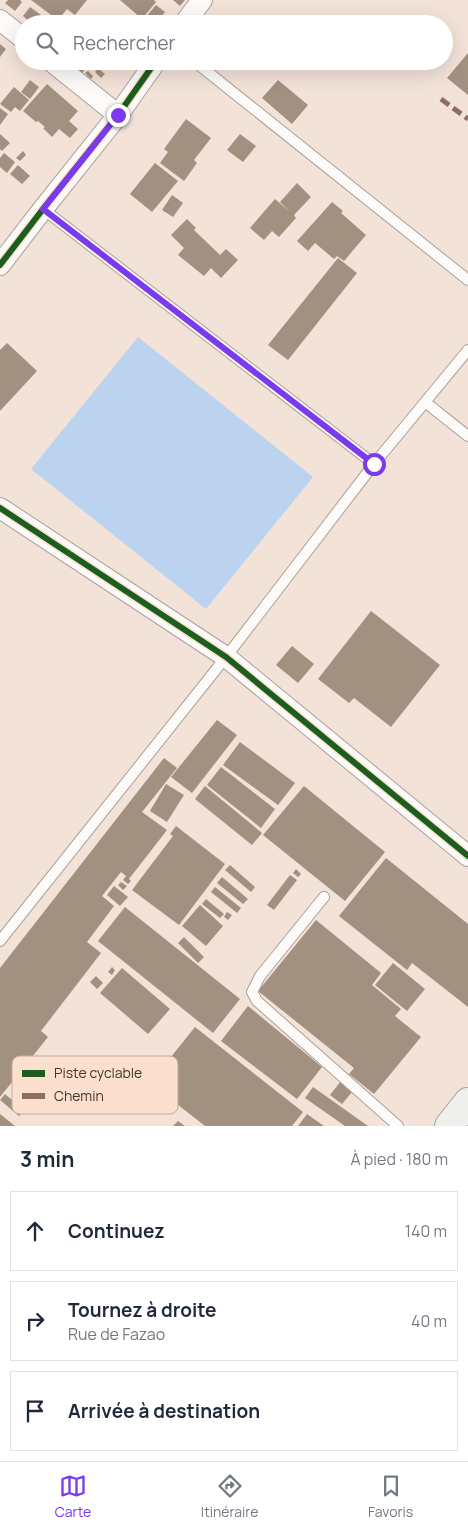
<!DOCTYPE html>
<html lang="fr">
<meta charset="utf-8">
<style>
:root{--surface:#fff;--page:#f2f2f3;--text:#1f2937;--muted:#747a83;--line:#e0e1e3;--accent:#7c3aed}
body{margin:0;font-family:Manrope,sans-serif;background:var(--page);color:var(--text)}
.stop{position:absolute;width:15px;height:15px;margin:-11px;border:4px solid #7c3aed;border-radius:50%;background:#fff}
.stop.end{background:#7c3aed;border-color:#fff;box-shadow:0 1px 5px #0008}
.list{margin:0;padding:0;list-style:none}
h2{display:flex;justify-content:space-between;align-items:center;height:65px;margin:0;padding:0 20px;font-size:21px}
h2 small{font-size:16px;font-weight:400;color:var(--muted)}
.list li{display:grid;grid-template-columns:32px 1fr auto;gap:15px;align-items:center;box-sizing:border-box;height:80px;margin:0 10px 10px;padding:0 10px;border:1px solid var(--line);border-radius:0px}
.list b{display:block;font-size:19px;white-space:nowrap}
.list p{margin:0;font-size:16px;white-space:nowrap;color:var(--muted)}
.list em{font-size:16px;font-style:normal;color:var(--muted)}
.icon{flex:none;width:28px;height:28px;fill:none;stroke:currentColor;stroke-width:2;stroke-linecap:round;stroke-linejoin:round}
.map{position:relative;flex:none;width:468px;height:1126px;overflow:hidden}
.search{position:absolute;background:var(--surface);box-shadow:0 5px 20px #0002;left:15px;right:15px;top:15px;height:55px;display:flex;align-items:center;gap:12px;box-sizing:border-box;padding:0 18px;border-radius:28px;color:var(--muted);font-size:19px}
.sheet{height:335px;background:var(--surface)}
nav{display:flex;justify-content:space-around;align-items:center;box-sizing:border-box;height:70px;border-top:1px solid var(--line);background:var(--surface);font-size:14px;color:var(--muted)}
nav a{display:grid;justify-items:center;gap:2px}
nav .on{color:var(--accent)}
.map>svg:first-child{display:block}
</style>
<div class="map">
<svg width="468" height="1126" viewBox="0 0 468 1126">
<rect width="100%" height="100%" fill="#f2e2d8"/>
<!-- water -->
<path fill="#bcd3f0" d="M138 337 313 477 206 609 31 469Z"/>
<!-- building -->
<path fill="#a29081" d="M8 0H20L22 2 15 11 5 3Z
M31 0H87L75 15 67 9 58 20Z
M120 0H154L156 2 142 19Z
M173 0H185L180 6Z
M156 5 165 12 155 24H151L145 18Z
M30 7 48 20 50 17 58 24H32L23 16Z
M0 44 6 49 0 57Z
M468 53V95L447 78Z
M78 64 85 69 81 74 74 69Z
M98 68 105 74 101 78 95 72Z
M88 71 93 76 91 79 85 73Z
M30 80 39 87 30 99 21 92Z
M278 80 308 105 292 124 262 98Z
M47 84 78 111 69 121 78 129 70 138 59 129 52 137 43 128 45 127 38 121 36 122 23 111Z
M14 87 29 100 20 111 15 107 11 112 0 104Z
M0 108 8 114 0 125Z
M186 119 211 138 194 160 197 163 184 181 160 163 168 152 164 149Z
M0 134 10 143 2 151 0 149Z
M240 134 256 146 243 162 227 150Z
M23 151 26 155 20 161 16 158Z
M4 153 15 162 7 173 0 167V158Z
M155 163 178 181 152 212 130 194Z
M18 165 30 176 22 184 10 174Z
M297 183 311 197 294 215 296 218 279 237 272 231 264 240 250 228 275 199 290 212 280 202Z
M172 195 183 203 173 217 162 210Z
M332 202 343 211 341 213 366 235 344 261 337 256 334 259 315 243 308 251 297 241Z
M187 219 196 228 194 230 220 255 226 249 238 260 221 278 211 268 204 276 178 255 184 248 171 235Z
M338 258 357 273 288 360 268 345Z
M7 343 37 371 0 411V350Z
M371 611 440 665 391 727 354 698 349 703 318 679Z
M292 646 314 664 298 683 276 665Z
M217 720 237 735 192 793 171 777Z
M240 742 295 783 278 805 223 765Z
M164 758 177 768 142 812 167 830 129 879 131 881 128 884 123 880 126 876 121 872 102 896 114 906 87 942 101 953 41 1031 48 1037 0 1097V968Z
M221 767 275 809 261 828 207 785Z
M166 784 184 795 167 822 150 811Z
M205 786 262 833 252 845 195 799Z
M304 786 385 852 345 901 263 835Z
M176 826 225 864 179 925 132 890 173 836 170 834Z
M386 858 468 924V1007L412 963 407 970 339 916Z
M230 865 255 887 251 892 225 870Z
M296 869 301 874 298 877 293 873Z
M290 875 297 880 274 910 267 905Z
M222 877 248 899 243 904 217 883Z
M121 882 127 886 123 890 118 885Z
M114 886 128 897 120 906 107 895Z
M215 887 241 908 237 913 211 892Z
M206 899 224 914 220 918 202 904Z
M200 905 223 926 206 946 182 926Z
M125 907 240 999 213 1033 98 941Z
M227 912 232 915 228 920 224 917Z
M316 920 381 973 372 985 401 1009 395 1016 421 1037 374 1094 349 1074 354 1068 258 991Z
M184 937 204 957 198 963 178 943Z
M393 963 425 989 407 1011 375 985Z
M112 967 115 970 112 975 108 972Z
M122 968 170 1009 148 1034 100 993Z
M96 976 103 983 97 989 90 982Z
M248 1006 322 1067 297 1099 221 1041Z
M195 1027 303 1112 292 1126H205L150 1083Z
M341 1081 353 1091 342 1104 330 1095Z
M313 1087 368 1126H345L305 1098Z
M5 1094 24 1110 19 1116 0 1100Z
M0 1114 15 1126H0Z
M307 1114 324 1126H298Z
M178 1121 185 1126H173Z"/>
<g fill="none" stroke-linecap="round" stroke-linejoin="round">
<defs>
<path id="lane" d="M194 61 468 280
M43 209 374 464
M425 402 468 436
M324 897 260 976 252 992 257 1001 398 1126
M0 941 226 657 374 464 468 350"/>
<path id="street" d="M0 20 24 39
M184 24 202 0
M51 61 118 115
M0 265 43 209 118 115 156 61
M0 508 226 657 468 856"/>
<path id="secondary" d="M449 1126 468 1102"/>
</defs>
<!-- lane casing -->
<use href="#lane" stroke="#aca098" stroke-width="12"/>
<!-- street casing -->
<use href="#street" stroke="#aca098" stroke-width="22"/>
<!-- secondary casing -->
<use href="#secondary" stroke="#aca098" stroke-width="30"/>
<!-- lane -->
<use href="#lane" stroke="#fdfbf9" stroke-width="10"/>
<!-- street -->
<use href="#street" stroke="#fdfbf9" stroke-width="20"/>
<!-- secondary -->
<use href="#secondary" stroke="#eff0ec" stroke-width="28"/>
<!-- quiet -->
<path stroke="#8d6e63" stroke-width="5" stroke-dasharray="10 5" stroke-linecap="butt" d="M441 99 468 119"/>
<defs>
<path id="cycleway" d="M0 265 43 209 118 115 156 61
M0 508 226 657 468 856"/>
</defs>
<!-- cycleway casing -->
<use href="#cycleway" stroke="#fce0cd" stroke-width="9"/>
<!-- cycleway -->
<use href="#cycleway" stroke="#1b5e20" stroke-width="6"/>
</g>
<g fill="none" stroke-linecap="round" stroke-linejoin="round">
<!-- route -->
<path stroke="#7c3aed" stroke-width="6" d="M118 115 43 209 374 464"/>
</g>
<!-- legend -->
<rect x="12" y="1056" width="166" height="58" rx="8" fill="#fce0cd" stroke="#c4ad9e" stroke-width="1"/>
<rect x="22" y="1070" width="23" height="7" fill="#1b5e20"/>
<rect x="22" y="1093" width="23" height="6" fill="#8d6e63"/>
<g font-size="14" fill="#41362f">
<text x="54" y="1078">Piste cyclable</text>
<text x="54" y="1101">Chemin</text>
</g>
</svg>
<div class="stop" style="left:374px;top:464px"></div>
<div class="stop end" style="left:118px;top:115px"></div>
<div class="search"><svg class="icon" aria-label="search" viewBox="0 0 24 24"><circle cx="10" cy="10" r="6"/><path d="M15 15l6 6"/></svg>Rechercher</div>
</div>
<section class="sheet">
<h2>3 min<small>À pied · 180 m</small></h2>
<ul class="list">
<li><svg class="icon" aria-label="ahead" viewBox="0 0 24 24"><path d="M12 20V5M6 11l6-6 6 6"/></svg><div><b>Continuez</b></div><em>140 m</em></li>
<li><svg class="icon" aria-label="right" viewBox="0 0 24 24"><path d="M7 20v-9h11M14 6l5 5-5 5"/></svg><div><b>Tournez à droite</b><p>Rue de Fazao</p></div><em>40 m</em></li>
<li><svg class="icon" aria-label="arrive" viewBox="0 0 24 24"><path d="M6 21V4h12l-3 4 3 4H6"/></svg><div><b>Arrivée à destination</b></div></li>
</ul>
</section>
<nav>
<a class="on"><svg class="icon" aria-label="map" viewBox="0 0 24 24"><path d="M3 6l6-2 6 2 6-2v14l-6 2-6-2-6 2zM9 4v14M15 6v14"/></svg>Carte</a>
<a><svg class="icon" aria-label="directions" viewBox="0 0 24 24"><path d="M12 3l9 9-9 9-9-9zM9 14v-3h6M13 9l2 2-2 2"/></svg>Itinéraire</a>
<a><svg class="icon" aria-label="saved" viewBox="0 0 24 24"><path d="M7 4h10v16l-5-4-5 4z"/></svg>Favoris</a>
</nav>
